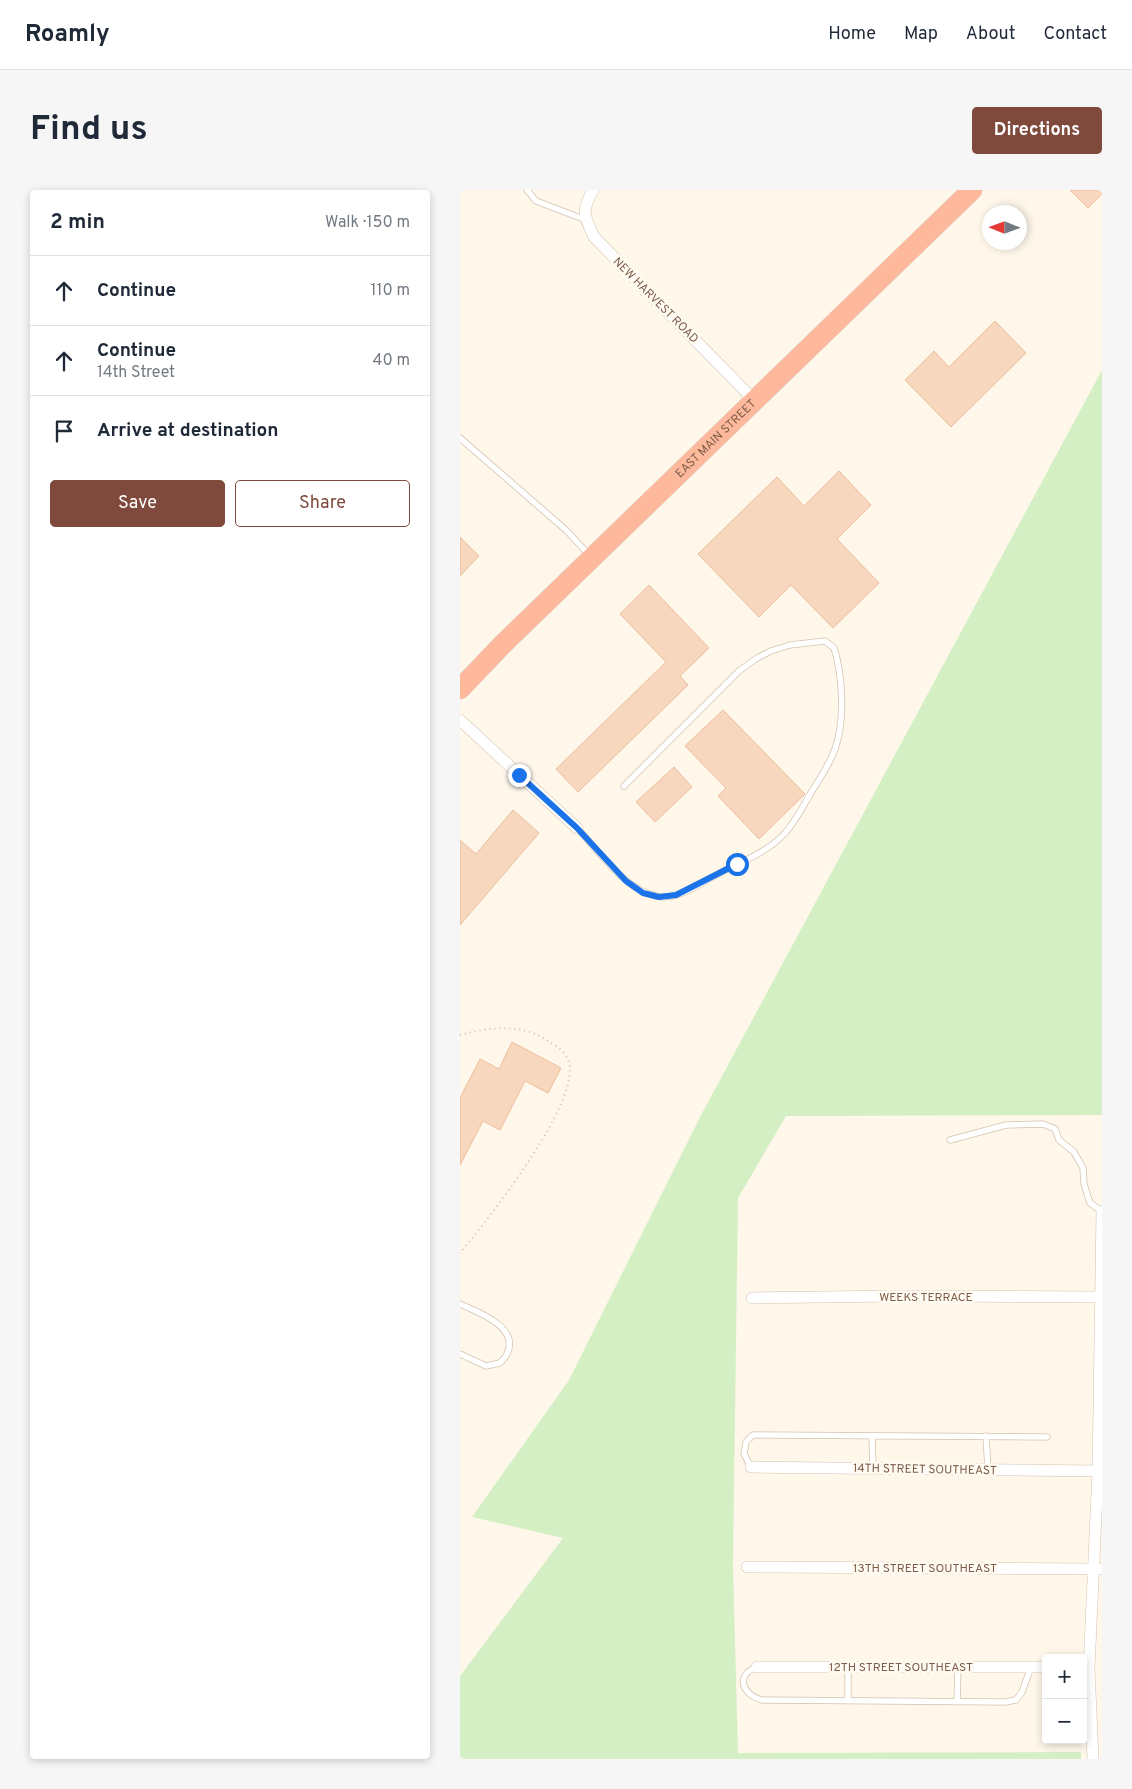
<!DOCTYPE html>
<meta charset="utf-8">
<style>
:root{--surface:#fff;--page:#f6f6f7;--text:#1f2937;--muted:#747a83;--line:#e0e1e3;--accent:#7f493c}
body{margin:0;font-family:Overpass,sans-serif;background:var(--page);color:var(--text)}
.controls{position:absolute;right:15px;bottom:15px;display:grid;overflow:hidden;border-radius:5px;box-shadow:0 2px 8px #0003}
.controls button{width:45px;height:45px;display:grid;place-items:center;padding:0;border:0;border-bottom:1px solid var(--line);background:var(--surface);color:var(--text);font:25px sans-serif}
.compass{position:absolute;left:522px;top:15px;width:45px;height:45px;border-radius:50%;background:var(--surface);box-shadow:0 2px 8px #0003;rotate:271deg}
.stop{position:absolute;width:15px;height:15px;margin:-11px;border:4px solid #1a73e8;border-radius:50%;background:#fff}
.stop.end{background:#1a73e8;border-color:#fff;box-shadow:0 1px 5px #0008}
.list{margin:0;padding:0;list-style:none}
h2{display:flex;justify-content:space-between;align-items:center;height:65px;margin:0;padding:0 20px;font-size:21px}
h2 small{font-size:16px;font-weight:400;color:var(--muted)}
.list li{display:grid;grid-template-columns:32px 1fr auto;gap:15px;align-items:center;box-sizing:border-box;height:70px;padding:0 20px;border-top:1px solid var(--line)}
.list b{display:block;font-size:19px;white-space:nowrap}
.list p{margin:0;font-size:16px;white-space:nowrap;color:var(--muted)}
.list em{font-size:16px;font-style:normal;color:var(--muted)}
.actions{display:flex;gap:10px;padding:15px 20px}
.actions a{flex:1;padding:11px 0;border:1px solid var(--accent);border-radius:5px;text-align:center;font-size:18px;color:var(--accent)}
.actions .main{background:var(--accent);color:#fff}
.icon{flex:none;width:28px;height:28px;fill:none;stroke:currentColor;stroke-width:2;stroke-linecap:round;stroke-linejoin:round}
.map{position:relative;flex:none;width:642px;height:1569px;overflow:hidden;border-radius:5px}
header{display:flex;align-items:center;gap:30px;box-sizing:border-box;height:70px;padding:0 25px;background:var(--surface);border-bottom:1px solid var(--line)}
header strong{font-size:24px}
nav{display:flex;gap:28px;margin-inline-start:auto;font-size:18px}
.intro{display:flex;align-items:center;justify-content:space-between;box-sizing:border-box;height:120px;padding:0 30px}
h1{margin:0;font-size:35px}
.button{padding:12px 22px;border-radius:5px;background:var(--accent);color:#fff;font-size:18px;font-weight:700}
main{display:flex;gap:30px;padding:0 30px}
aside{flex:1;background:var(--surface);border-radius:5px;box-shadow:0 2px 8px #0003}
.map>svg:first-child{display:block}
</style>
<header>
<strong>Roamly</strong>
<nav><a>Home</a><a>Map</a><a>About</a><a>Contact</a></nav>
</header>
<div class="intro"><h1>Find us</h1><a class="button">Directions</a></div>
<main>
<aside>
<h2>2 min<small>Walk · 150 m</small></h2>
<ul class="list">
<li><svg class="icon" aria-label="ahead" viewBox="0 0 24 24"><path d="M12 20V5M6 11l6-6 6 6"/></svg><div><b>Continue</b></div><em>110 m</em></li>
<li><svg class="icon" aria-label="ahead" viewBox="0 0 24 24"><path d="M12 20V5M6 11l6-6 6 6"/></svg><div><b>Continue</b><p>14th Street</p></div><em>40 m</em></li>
<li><svg class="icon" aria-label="arrive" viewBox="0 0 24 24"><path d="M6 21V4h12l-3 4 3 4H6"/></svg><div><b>Arrive at destination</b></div></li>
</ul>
<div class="actions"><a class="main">Save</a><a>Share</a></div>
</aside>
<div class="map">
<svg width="642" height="1569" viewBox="0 0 642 1569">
<rect width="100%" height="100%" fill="#fef7ea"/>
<!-- green -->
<path fill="#d5efc5" d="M642 180V925L326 926 278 1008 273 1375 278 1563 621 1562V1569H0V1486L103 1348 12 1327 109 1190 240 927Z"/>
<!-- building -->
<path fill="#f7d7be" stroke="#ecbe9c" d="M610 0H642V4L628 18Z
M535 131 566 163 491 237 445 190 474 161 489 177Z
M379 281 411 315 377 349 419 393 373 438 331 395 299 427 238 364 317 287 344 316Z
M0 347 19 366 0 386Z
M189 395 249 458 220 486 228 495 118 602 96 579 206 472 160 424Z
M263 520 345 604 299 649 258 606 266 598 225 556Z
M214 577 232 597 195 632 176 612Z
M53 620 79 643 0 735V650L16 664Z
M52 852 101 878 88 903 65 891 40 940 23 931 0 975V908L20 869 39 879Z"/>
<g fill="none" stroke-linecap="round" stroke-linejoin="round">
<defs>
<path id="lane" d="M67 0 76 11 126 30
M0 248 107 341 129 365
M117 638C139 661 165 700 196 706 217 711 239 694 256 685 278 673 307 663 324 644 334 634 342 618 349 606 358 591 369 576 375 559 385 531 383 486 374 458L365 451 330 455 311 461 297 468 279 481 164 596
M490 950 546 935 583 934 595 939 599 950 614 962 623 978 624 994 630 1013 641 1021
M0 1114C18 1122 60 1137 47 1164 46 1167 42 1170 40 1173L26 1176 0 1164
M412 1246 413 1278
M526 1246 528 1279
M291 1277 284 1264 286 1252 293 1245 587 1247
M297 1477C275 1485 282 1504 301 1510L545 1512 556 1510 562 1502 571 1477
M388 1477V1511
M497 1512 498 1477"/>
<path id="street" d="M133 0C121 22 124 25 134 47L294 210
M0 530 117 638
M292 1108 437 1106 640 1107
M291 1277 638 1281
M287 1377 640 1379
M297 1477H586
M633 1569 629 1478 638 1281 642 1021"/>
<g id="highway">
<path id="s1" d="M0 499 43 454 512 0"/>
</g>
</defs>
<!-- lane casing -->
<use href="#lane" stroke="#d5c1b0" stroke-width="7"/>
<!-- street casing -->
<use href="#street" stroke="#d5c1b0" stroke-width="12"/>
<!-- highway casing -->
<use href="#highway" stroke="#ddd5d0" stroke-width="21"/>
<!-- path -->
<path stroke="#ddbaa0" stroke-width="2" stroke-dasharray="1 4" stroke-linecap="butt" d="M0 845C29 837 62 833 88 851 96 856 106 862 109 872 121 912 27 1031 0 1063"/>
<!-- lane -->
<use href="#lane" stroke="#fff" stroke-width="5.5"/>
<!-- street -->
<use href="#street" stroke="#fff" stroke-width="11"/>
<!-- highway -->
<use href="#highway" stroke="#feb89b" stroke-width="20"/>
</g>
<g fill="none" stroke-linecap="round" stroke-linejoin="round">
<!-- route -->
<path stroke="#1a73e8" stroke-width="6" d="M59 585 117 638 166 691 183 703 199 707 216 705 277 674"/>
</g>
<g text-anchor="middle" stroke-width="5" stroke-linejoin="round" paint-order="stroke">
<!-- street labels -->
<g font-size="12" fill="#7d5d49" stroke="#fffaf2">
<text transform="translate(196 110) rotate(45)" y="4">NEW HARVEST ROAD</text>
<text dy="4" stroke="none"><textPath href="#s1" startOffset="358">EAST MAIN STREET</textPath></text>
<text x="466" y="1111">WEEKS TERRACE</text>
<text transform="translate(465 1279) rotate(1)" y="4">14TH STREET SOUTHEAST</text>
<text x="465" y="1382">13TH STREET SOUTHEAST</text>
<text x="441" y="1481">12TH STREET SOUTHEAST</text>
</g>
</g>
</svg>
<div class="controls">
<button>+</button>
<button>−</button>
</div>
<svg class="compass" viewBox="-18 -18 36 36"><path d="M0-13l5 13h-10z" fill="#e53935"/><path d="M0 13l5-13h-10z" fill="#747a83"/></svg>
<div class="stop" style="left:277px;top:674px"></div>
<div class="stop end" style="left:59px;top:585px"></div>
</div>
</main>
